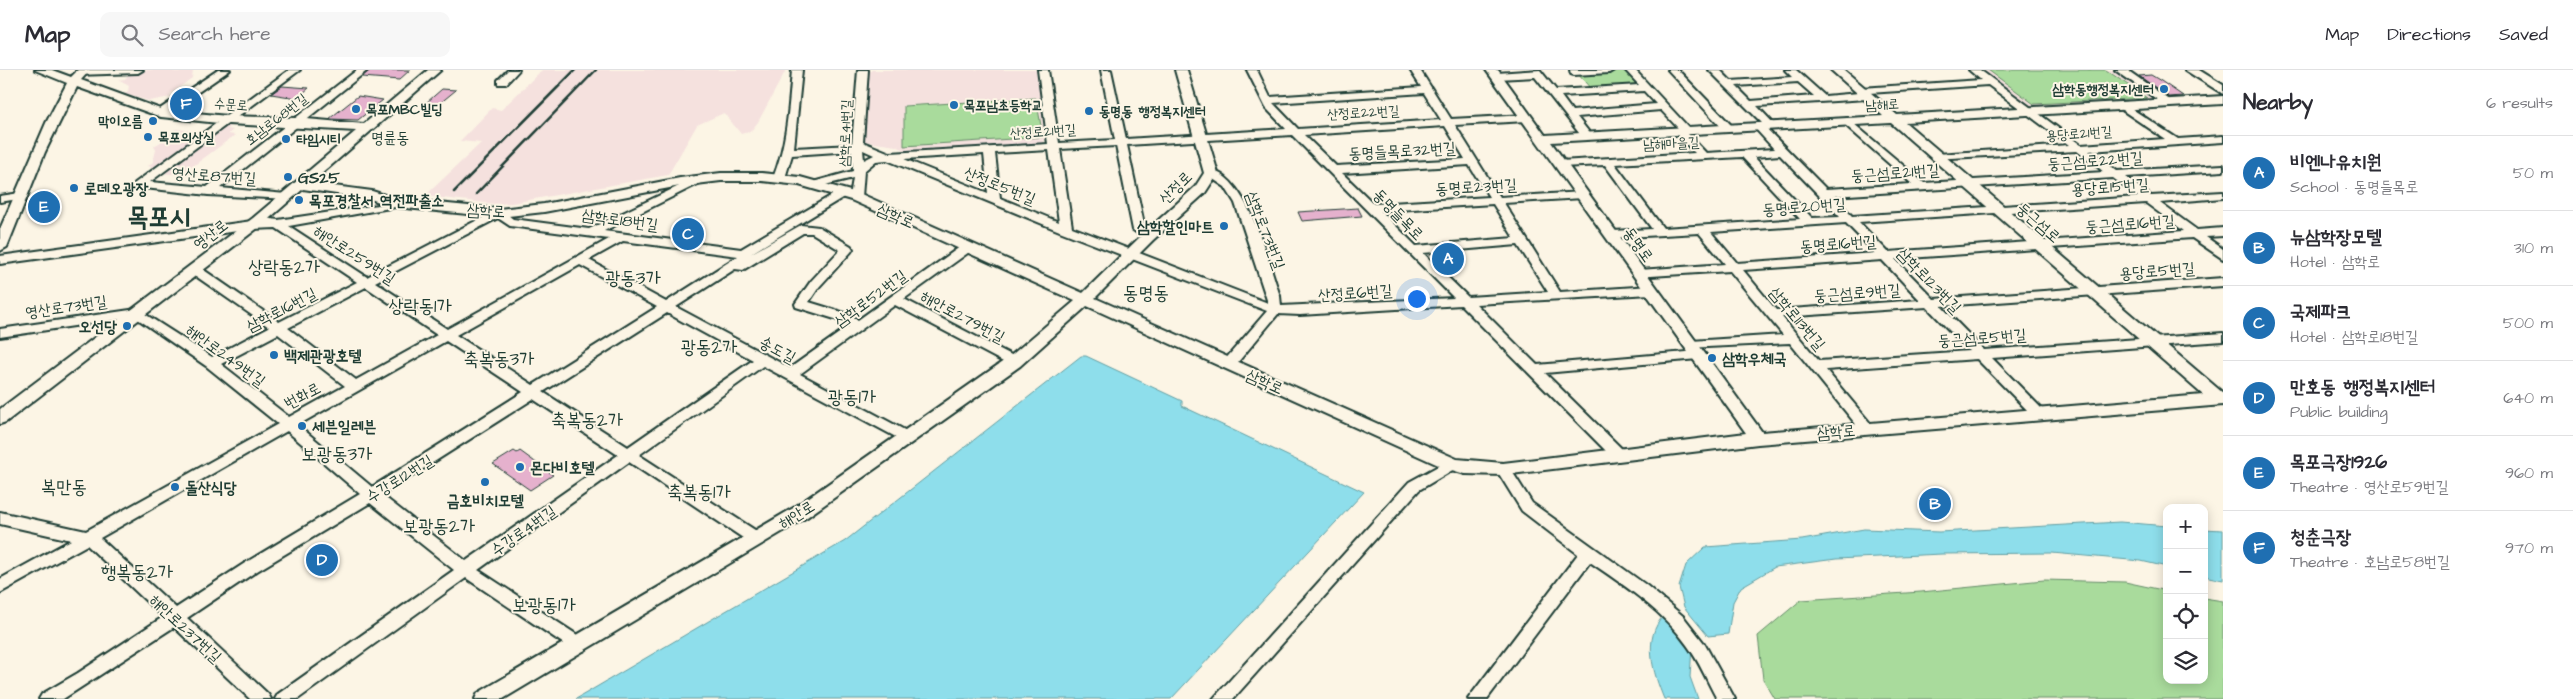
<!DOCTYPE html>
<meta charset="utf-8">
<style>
:root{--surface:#fff;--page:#f7f7f7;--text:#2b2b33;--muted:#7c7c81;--line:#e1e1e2;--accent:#1f6fb2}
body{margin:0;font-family:"Architects Daughter","Poor Story",sans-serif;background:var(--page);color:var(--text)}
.controls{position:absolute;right:15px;bottom:15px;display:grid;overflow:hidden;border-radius:10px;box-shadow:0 2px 12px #0003}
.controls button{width:45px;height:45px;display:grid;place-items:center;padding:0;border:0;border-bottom:1px solid var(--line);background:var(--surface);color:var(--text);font:25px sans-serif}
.you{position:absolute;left:1416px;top:228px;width:18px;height:18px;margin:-12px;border:4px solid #fff;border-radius:50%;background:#1a73e8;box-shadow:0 0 0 8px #1a73e833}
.badge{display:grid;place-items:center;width:32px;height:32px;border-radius:50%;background:var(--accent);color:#fff;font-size:16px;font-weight:700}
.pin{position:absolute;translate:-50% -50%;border:2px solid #fff;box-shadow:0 1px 5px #0006}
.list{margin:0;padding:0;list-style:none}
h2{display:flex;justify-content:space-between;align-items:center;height:65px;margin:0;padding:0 20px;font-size:21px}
h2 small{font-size:16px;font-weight:400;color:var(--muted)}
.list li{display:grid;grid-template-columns:32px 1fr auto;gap:15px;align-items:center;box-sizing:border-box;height:75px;padding:0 20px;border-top:1px solid var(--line)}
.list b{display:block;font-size:19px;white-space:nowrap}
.list p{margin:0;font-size:16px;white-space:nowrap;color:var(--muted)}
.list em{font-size:16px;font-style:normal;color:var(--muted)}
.icon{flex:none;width:28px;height:28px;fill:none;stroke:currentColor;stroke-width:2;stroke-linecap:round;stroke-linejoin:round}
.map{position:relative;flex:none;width:2223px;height:629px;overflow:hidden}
header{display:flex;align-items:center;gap:30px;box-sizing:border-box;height:70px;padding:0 25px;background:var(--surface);border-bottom:1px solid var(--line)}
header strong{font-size:24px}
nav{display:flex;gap:28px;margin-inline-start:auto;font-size:18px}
.search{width:350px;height:45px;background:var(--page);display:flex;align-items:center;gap:12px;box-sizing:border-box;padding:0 18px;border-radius:10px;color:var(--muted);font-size:19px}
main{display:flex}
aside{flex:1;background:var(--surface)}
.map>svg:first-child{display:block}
</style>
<header>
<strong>Map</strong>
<div class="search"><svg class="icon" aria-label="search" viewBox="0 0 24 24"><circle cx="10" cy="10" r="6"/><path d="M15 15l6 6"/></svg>Search here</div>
<nav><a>Map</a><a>Directions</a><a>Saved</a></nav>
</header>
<main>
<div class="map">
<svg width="2223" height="629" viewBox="0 0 2223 629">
<rect width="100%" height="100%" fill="#fcf5e5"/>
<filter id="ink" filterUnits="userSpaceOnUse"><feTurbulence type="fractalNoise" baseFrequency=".02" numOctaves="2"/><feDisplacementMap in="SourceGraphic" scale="10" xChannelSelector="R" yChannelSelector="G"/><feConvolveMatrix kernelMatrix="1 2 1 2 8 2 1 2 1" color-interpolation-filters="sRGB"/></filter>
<g filter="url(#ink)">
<!-- built -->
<path fill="#f5e1de" d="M132 0H174V2H178L193 0 192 8 170 24 171 27 149 31 124 24 128 21 129 16 118 10 125 9Z
M542 0H786L758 52 751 61 741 64 724 43 697 55 668 105 512 133 495 134 425 126 481 73 460 71 492 38 501 40Z
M872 0H1036L1047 69 1040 74 904 84 905 80 896 76 862 71 869 2Z
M1980 0H2112L2154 30 2036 37 2026 34Z
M217 51 234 53 228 59 233 60 228 64 235 65 181 105 160 103 150 111 139 110 155 98 148 96 153 92 156 80 154 76 164 70 162 69 176 59 201 62Z"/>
<!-- green -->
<path fill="#a9db9c" stroke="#648c68" d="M1628 0 1643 17 1592 20 1577 3Z
M1988 0H2106L2147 28 2034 34Z
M1036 28 1043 67 904 76V36Z
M2044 510 2125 512 2167 521V610H2204V528L2223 531V629H1775L1763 609 1758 566 1801 530 1921 522Z"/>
<!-- water -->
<path fill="#8edeeb" stroke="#629ea2" d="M1081 286H1086L1182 331V336L1364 422 1171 629H576L845 471Z
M2120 452 2167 456V497L2141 491 2052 483 1942 484 1836 489 1775 497 1741 517 1733 532 1728 564 1708 566 1684 537 1679 517 1686 495 1705 477 1802 470 1864 459 1939 462Z
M2204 459 2223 460V510L2204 506Z
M1664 545 1692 576 1690 607 1698 629H1664C1653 602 1642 569 1664 545Z"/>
<!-- building -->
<path fill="#e5b1cd" stroke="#1f3d34" d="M370 0H410L399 10 362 7Z
M2151 5 2161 11 2183 26 2169 27 2139 6Z
M282 16 309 18 297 28 271 24Z
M442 19 456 20 439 34 426 33Z
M358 26 383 30 358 50 329 49Z
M1358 138 1362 146 1302 151 1298 142Z
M514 381 517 383 520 381 553 405 530 420 493 394Z"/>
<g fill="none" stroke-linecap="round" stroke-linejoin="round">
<defs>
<path id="minor" d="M80 0H143L138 3 76 5V1Z
M218 0H230L165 45H157V41Z
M289 0H300L150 112 207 117 357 0H368L220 118 286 124 290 125V129L208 125 135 117V113Z
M508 0H519L506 14H498V10Z
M792 0H802L794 78 852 75 858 0H868L863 72 890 83 1048 74 1038 0H1048L1059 73 1115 70 1101 0H1111L1126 69 1286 59 1266 38 1247 0H1257L1270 27 1421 17 1410 0H1420L1451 49 1527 45 1532 48 1527 51 1455 55 1500 127 1583 122 1589 125 1583 128 1504 133 1560 222 1651 216 1657 220 1651 224 1476 234 1537 295 1698 281 1705 285 1698 289 1545 303 1624 381 1626 385 1624 389H1614L1461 235 1300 245 1278 244 1233 298H1223L1221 295 1223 292 1267 241 1062 162 887 90 876 91 864 101 862 127 856 130 850 127 853 108 817 117 811 114 813 112 853 101 852 81 792 85 785 108 779 111 775 110 773 108C787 74 789 37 792 0ZM1424 23 1441 50 1298 59 1273 33ZM1445 56 1465 89 1336 96 1304 65ZM1292 65 1454 228 1281 236 1280 226C1268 192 1249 109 1211 100L1205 103 1207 105 1225 117 1235 133 1268 233 1072 157 1060 79 1116 76 1133 160 1148 171 1154 167 1145 159 1127 75ZM863 80 874 85 864 90ZM1049 80 1059 152 1000 128 995 83ZM984 84 988 123 904 89ZM1469 95 1489 127 1374 134 1342 103ZM1493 134 1514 168 1416 176 1381 141ZM1518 175 1548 222 1468 227 1423 183Z
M1540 0 1556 20 1639 15 1625 0H1635L1689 58 1690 60 1687 63 1706 83 1774 79 1753 56 1758 53 1762 54 1826 119 1912 114 1843 53 1842 51 1847 48 1924 113 2104 102 2077 81 1933 89 1932 87 1937 84 2069 75 1988 15 1869 23 1872 26 1867 29 1757 36 1775 55 1770 58 1766 57 1709 0H1720L1731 11 1792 7 1785 0H1796L1825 26 1859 23 1856 21 1861 18 1981 10 1969 0H1980L2081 75 2165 69 2119 38 2118 36 2123 33 2178 69 2223 66V72L2089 81 2117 101 2223 95V101L2126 107 2151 126 2223 122V128L2160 133 2197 160 2223 158V166L2206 167 2223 179V189L2192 168 1895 189 1934 229 2223 208V216L1941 236 1984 280 2223 263V271L1992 288 2043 340 2045 343 2038 348 2033 346 1977 289 1826 300 1875 359 1873 363H1863L1790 273 1686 278 1684 275 1686 272 1691 271 1783 265 1730 201 1635 207 1633 204 1639 200 1725 194 1699 163 1608 168 1606 165 1608 162 1612 161 1652 159 1605 95 1560 97 1554 94 1560 91 1695 83 1675 63 1674 61 1678 58 1661 40 1577 47 1592 66 1587 69 1583 68 1535 7 1497 9 1492 6 1497 3ZM1798 12 1814 26 1751 31 1736 16ZM1644 21 1656 34 1572 41 1561 26ZM1780 85 1840 147 1812 148 1754 87ZM1742 87 1800 149 1663 158 1615 94ZM2113 108 2138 127 1852 146 1833 126ZM2146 133 2184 161 1888 182 1859 152ZM1846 153 1875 183 1737 193 1711 162ZM1882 190 1920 230 1776 240 1743 200ZM1927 237 1969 281 1819 291 1782 247Z
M1570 0H1614L1609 3 1574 5 1571 4Z
M1668 0H1678L1732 56V60H1724Z
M2115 0H2127L2174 33 2169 36 2165 35Z
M700 106 706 109 704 111 604 161 741 179 839 121H847V125L750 184 801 155 819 157 851 176 853 179 851 182 819 217 809 232 845 243 858 250 964 174H972L974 177 972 180 904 229 1019 289 1021 292 1019 295H1009L895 235 800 304 912 364 914 368 912 372 907 373 763 296 639 385 761 464 763 468 761 472 755 474 749 472 629 392 478 500 585 570 587 575 585 580 579 582 573 580 466 508 298 629H275L278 624 454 500 370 433 257 501 187 548 268 624 271 629H250L174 557 63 629H39L42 624 78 603 163 547 87 475 0 523V509L71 470 0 454V442L86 461 278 354 206 296 135 247 0 267V259L137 239 212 287 269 257 190 202 188 199 190 196H198L279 252 357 212 276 158 252 159 0 194V186L252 151 258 147 278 150 405 131 407 133 401 136 289 156 367 207 495 141H503L513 149 589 159ZM498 148 510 156 609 169 447 259 375 212ZM803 163H812L840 180 811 211 795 234 796 237 835 249 849 256 790 298 676 237 735 199 743 200ZM623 171 738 186 666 232 589 190ZM580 195 657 237 533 315 456 265ZM366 217 437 265 356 310 288 258ZM667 243 753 290 628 377 543 322ZM278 264 345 316 289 347 221 294ZM446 271 523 322 372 417 298 355ZM533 329 618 385 466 491 382 425ZM287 361 360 424 245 493 176 538 100 468Z
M20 123 26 126 24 128 0 132V126Z
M1451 389 1456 390 1458 394 1456 398 1419 420 1233 629H1213L1409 412Z
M1503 394 1508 395 1532 433 1646 515 1683 546 1704 573 1735 629H1717C1707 611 1699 591 1687 575 1662 540 1625 516 1590 492L1487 629H1468L1578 484 1522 441 1496 399 1498 395Z"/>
<path id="tertiary" d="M35 0H52L71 7 78 0H90L81 10 163 40 228 46 295 48 364 54 428 0H441L311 113 372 121 397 129 499 139 544 134 680 108 721 103H762L800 107 861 124 1083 223 1143 164 1195 117 1204 103 1175 0H1187L1218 103 1205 123 1153 170 1095 228 1457 389 1503 393 1746 363 1486 0H1498L1545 65 1883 46 1831 0H1844L1897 45 2223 26V34L1905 52 2223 323V335L1758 374 1503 405 1465 404 1445 398 1087 236 1020 296 807 447 503 629H475L478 623 795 437 1008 288 1075 231 851 130 799 115 762 111H721L680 116 544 142 499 147 395 137 370 129 303 119 263 154 6 352 0 354V339L253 148 356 61 228 54 161 47 77 17 45 82 7 177 0 181V159L46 53 67 13ZM1891 53 2203 325 1762 362 1551 72Z
M2185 0H2199L2223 15V24Z"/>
</defs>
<!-- minor casing -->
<use href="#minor" stroke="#1f3d34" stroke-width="4"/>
<!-- tertiary casing -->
<use href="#tertiary" stroke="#1f3d34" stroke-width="4"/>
<!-- minor -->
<use href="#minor" fill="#fcf5e5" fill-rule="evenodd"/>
<!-- tertiary -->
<use href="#tertiary" fill="#fcf5e5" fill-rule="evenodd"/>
<!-- rail -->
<path stroke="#1f3d34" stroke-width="2.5" d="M454 122 575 0
M476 124 596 0"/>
</g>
</g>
<!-- markers -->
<g fill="#1f6fb2" stroke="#fcf5e5" stroke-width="2">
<circle cx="2164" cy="19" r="5"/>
<circle cx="954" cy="35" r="5"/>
<circle cx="356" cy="39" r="5"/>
<circle cx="1089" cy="41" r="5"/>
<circle cx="153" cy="51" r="5"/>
<circle cx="148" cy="67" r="5"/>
<circle cx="286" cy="69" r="5"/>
<circle cx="288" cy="107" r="5"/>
<circle cx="74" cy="118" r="5"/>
<circle cx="299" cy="130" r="5"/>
<circle cx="1224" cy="156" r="5"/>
<circle cx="127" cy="256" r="5"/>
<circle cx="274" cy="285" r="5"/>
<circle cx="1712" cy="288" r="5"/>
<circle cx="302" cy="356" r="5"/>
<circle cx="520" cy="397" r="5"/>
<circle cx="485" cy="412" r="5"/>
<circle cx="175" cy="417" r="5"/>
</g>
<g text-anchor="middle" stroke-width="4" stroke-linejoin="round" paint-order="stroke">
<!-- far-poi labels -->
<g font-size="14" font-weight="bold" fill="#1f3d34" stroke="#fcf5e5" text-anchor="start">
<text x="2154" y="24" text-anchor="end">삼학동행정복지센터</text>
<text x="964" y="40">목포남초등학교</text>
<text x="366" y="44">목포MBC빌딩</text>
<text x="1099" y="46">동명동 행정복지센터</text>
<text x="143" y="56" text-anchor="end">막이오름</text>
<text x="158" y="72">목포의상실</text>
<text x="296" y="74">타임시티</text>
</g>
<!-- far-street labels -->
<g font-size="14" fill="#1f3d34" stroke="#fcf5e5">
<text transform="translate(231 34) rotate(4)" y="5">수문로</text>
<text transform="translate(1882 34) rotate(-3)" y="5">남해로</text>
<text transform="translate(1363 42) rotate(-3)" y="5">산정로22번길</text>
<text transform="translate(276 49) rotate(-38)" y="5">호남로68번길</text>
<text transform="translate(1043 61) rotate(-4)" y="5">산정로21번길</text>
<text transform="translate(845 63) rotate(-88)" y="5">삼학로41번길</text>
<text transform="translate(2079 63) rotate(-4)" y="5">용당로21번길</text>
<text transform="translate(1671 73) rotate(-3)" y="5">남해마을길</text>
</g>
<!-- far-quarter labels -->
<g font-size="16" fill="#1f3d34" stroke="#fcf5e5">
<text x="390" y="73">명륜동</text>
</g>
<!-- street labels -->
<g font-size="16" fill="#1f3d34" stroke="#fcf5e5">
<text transform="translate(1402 80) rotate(-3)" y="6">동명들목로32번길</text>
<text transform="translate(2095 90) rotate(-4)" y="6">둥근섬로22번길</text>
<text transform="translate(1895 102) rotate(-4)" y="6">둥근섬로21번길</text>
<text transform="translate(214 105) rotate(4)" y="6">영산로87번길</text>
<text transform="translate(1000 115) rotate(22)" y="6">산정로5번길</text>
<text transform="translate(1476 116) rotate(-3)" y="6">동명로23번길</text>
<text transform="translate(2110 116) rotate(-4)" y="6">용당로15번길</text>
<text transform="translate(1175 117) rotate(-45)" y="6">산정로</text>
<text transform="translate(1804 136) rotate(-4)" y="6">동명로20번길</text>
<text transform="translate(486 140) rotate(3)" y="6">삼학로</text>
<text transform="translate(1399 144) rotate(46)" y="6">동명들목로</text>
<text transform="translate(896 145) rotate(24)" y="6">삼학로</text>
<text transform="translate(620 149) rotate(8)" y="6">삼학로18번길</text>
<text transform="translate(2039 152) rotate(41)" y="6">둥근섬로</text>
<text transform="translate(2130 153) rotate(-4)" y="6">둥근섬로16번길</text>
<text transform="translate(1266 160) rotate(69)" y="6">삼학로73번길</text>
<text transform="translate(210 164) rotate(-38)" y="6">영산로</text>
<text transform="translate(1838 173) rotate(-4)" y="6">동명로16번길</text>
<text transform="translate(1639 174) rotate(54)" y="6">동명로</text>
<text transform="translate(355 184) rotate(33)" y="6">해안로259번길</text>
<text transform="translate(2157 200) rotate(-4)" y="6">용당로5번길</text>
<text transform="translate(1930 210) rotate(46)" y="6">삼학로123번길</text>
<text transform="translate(1355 222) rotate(-4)" y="6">산정로6번길</text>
<text transform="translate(1857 222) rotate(-4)" y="6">둥근섬로9번길</text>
<text transform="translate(870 228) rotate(-36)" y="6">삼학로52번길</text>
<text transform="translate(66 236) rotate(-8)" y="6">영산로73번길</text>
<text transform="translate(281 239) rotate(-27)" y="6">삼학로16번길</text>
<text transform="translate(963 246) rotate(28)" y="6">해안로279번길</text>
<text transform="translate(1798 248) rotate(50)" y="6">삼학로113번길</text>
<text transform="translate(1982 267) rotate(-4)" y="6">둥근섬로5번길</text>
<text transform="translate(778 279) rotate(29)" y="6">송도길</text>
<text transform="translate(226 285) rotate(36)" y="6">해안로249번길</text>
<text transform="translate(1265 311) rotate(24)" y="6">삼학로</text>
<text transform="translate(302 325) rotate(-28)" y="6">번화로</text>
<text transform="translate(1836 361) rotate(-5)" y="6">삼학로</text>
<text transform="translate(399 408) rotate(-32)" y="6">수강로12번길</text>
<text transform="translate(796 444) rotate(-32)" y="6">해안로</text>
<text transform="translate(523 460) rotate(-35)" y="6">수강로4번길</text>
<text transform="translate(186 558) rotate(43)" y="6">해안로237번길</text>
</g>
<!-- poi labels -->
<g font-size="16" font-weight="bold" fill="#1f3d34" stroke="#fcf5e5" text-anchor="start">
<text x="298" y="113">GS25</text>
<text x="84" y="124">로데오광장</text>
<text x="309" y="136">목포경찰서 역전파출소</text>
<text x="1214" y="162" text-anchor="end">삼학할인마트</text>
<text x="117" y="262" text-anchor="end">오선당</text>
<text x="284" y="291">백제관광호텔</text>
<text x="1722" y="294">삼학우체국</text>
<text x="312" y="362">세븐일레븐</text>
<text x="530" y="403">몬다비호텔</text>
<text x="185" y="423">돌산식당</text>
<text x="485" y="436" text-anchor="middle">금호비치모텔</text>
</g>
<!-- quarter labels -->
<g font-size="19" fill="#1f3d34" stroke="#fcf5e5">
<text x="284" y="203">상락동2가</text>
<text x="633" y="214">광동3가</text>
<text x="1146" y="229">동명동</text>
<text x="420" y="242">상락동1가</text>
<text x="709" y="283">광동2가</text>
<text x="499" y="295">축복동3가</text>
<text x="852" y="333">광동1가</text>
<text x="587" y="356">축복동2가</text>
<text x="337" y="390">보광동3가</text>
<text x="64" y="423">복만동</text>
<text x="699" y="428">축복동1가</text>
<text x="439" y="462">보광동2가</text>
<text x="137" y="508">행복동2가</text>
<text x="544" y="541">보광동1가</text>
</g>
<!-- town labels -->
<g font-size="26" font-weight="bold" fill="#1f3d34" stroke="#fcf5e5">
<text x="159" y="155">목포시</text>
</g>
</g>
</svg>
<div class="controls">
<button>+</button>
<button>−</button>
<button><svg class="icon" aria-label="locate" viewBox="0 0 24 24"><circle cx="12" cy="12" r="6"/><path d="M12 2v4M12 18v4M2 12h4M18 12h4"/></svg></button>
<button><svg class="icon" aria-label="layers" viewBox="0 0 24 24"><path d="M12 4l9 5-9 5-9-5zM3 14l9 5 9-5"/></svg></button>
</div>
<div class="you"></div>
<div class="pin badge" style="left:1448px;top:189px">A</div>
<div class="pin badge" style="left:1935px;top:434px">B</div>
<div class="pin badge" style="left:688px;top:164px">C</div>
<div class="pin badge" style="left:322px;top:490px">D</div>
<div class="pin badge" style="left:44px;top:137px">E</div>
<div class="pin badge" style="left:186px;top:34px">F</div>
</div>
<aside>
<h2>Nearby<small>6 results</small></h2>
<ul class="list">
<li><span class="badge">A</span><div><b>비엔나유치원</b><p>School · 동명들목로</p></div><em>50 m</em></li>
<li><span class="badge">B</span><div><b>뉴삼학장모텔</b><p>Hotel · 삼학로</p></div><em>310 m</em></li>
<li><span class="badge">C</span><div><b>국제파크</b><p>Hotel · 삼학로18번길</p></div><em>500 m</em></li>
<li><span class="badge">D</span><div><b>만호동 행정복지센터</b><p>Public building</p></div><em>640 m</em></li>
<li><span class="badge">E</span><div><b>목포극장1926</b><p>Theatre · 영산로59번길</p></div><em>960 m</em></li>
<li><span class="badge">F</span><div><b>청춘극장</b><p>Theatre · 호남로58번길</p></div><em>970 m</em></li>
</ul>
</aside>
</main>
